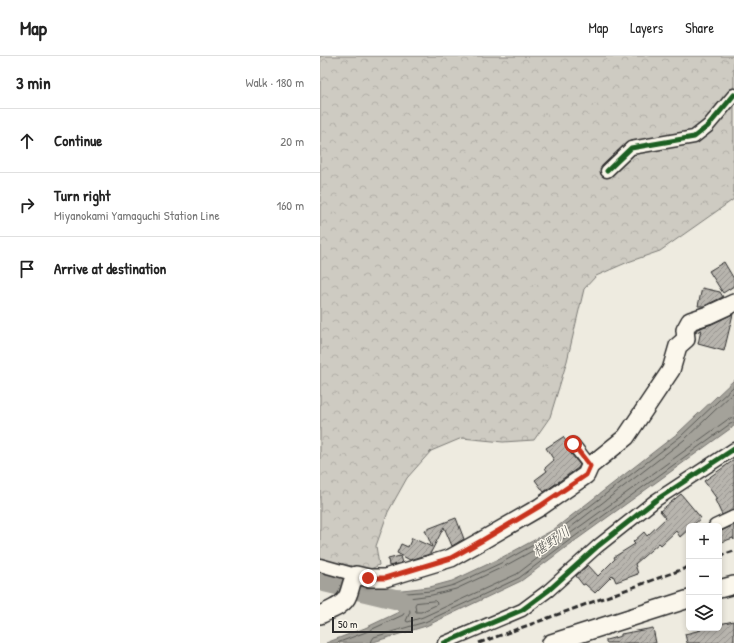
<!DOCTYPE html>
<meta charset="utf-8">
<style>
:root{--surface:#fff;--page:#f6f6f6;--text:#222;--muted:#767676;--line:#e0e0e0}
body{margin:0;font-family:"Patrick Hand","Klee One",sans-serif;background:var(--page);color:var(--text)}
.controls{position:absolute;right:12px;bottom:12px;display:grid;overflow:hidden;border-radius:6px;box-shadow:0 2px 6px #0003}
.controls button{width:36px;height:36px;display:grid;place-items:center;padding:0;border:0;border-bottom:1px solid var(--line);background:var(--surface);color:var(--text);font:20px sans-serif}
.scale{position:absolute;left:12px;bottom:10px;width:81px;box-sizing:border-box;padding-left:4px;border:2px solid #2b2b2b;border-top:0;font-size:11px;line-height:14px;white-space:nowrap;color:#2b2b2b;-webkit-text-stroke:3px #fbf7ec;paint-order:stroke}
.stop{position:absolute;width:12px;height:12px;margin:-9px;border:3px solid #c8321e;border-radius:50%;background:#fff}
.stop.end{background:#c8321e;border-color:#fff;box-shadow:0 1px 4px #0008}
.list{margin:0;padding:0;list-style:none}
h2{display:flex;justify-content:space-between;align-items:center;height:52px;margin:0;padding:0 16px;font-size:17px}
h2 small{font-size:13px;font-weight:400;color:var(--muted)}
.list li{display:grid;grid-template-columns:26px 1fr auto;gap:12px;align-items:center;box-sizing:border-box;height:64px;padding:0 16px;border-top:1px solid var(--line)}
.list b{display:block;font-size:15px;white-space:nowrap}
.list p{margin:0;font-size:13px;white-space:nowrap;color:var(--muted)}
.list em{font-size:13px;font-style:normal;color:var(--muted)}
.icon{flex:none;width:22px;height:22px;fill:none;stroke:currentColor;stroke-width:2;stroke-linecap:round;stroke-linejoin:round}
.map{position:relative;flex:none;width:414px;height:587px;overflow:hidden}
header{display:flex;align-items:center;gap:24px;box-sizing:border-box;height:56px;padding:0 20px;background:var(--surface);border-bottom:1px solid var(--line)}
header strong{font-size:19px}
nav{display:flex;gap:22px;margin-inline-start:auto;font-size:14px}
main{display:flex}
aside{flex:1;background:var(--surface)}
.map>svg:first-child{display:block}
</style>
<header>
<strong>Map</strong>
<nav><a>Map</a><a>Layers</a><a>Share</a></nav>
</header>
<main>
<aside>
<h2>3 min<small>Walk · 180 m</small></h2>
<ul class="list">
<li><svg class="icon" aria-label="ahead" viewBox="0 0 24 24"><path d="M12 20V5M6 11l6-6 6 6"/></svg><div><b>Continue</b></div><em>20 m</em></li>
<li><svg class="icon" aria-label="right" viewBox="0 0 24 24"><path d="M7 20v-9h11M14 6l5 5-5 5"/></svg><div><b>Turn right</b><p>Miyanokami Yamaguchi Station Line</p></div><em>160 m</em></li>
<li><svg class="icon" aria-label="arrive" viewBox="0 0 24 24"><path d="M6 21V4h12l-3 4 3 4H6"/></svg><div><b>Arrive at destination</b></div></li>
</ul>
</aside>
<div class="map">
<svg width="414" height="587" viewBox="0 0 414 587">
<defs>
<pattern id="forest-crowns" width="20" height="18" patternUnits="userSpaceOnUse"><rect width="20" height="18" fill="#cecbc2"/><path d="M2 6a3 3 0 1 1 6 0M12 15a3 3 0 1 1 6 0" fill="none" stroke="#b1aea7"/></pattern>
<pattern id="building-hatch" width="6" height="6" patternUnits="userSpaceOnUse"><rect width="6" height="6" fill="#b8b5ae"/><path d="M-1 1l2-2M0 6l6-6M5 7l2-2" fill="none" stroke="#96938e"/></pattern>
</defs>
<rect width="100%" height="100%" fill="#eeebe0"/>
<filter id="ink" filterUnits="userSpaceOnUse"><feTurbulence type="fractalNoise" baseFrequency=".025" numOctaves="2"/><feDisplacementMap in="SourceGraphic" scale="8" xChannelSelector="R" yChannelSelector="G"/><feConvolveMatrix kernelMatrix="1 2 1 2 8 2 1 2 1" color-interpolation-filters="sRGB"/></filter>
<g filter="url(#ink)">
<!-- forest -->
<path fill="url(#forest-crowns)" stroke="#7c7b76" d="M0 0H414V143L340 195 308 206 276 220 264 233 247 305 230 361 214 384 183 386 142 382 111 395 87 422 68 456 56 490 59 509 49 514 0 503Z"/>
<!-- water -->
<path fill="#a4a29a" stroke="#74726e" d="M414 324V370L245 492 201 525 106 570 50 587H6L45 572 81 555 79 547 59 541 51 532 66 534H82L110 531 132 525 179 503 233 474 358 377Z"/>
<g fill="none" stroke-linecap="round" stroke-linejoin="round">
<!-- shore -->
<path stroke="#5b5b57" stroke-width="1" d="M414 336 364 384 238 481 183 511 136 533 112 539 89 542 88 544 90 556 86 565 88 566 103 561 197 518 240 485 407 364 414 362
M115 545 117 547 116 549 101 556H96L95 549 96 547Z
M17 587 46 576 83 559C86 555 85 546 81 543 79 542 77 542 75 541V538L111 535 134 529 181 507 235 477 361 380 414 330
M51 587 52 584 54 581 105 566 199 522 243 489 410 368 414 367"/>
<!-- river -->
<path stroke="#a4a29a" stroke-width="20" d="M0 525 79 544 83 546"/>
</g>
<!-- building -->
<path fill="url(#building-hatch)" stroke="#2b2b2b" d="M404 206 414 223V230L403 237 389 215Z
M382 232 400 236 403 241 384 250H378Z
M413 258 404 295 378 288 381 274 375 277 377 273 392 268Z
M243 381 246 385 247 393 260 409 258 412 224 436 215 424 227 415 225 412 234 404 226 392Z
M414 404V454L402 459 395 444 397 443 384 425Z
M361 438 381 462 372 470H369V473L360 481 356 475 341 489 339 487 315 508 318 518 296 526 293 519 275 537 265 528 263 529 256 520 268 509 278 520 295 503 294 501 315 488 313 486 324 476 327 480 346 462 340 455Z
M136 462 144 483 132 490 124 471 110 498 90 504 77 497 81 488 88 491 92 482 112 491 105 474Z
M414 469V484L413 482 399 487V476Z
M80 500 82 507 69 510 68 503Z
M414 565V587H367L365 578 381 574 380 572H399V568Z
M333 572 336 587H286V584L301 580V578Z"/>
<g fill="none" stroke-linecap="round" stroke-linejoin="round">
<defs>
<path id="minor" d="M287 115 311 92 374 81 388 70 414 39
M253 388 270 410
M395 470 414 461
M0 509 36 519
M124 587 202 554 229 534 278 490 336 444 414 393"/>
<path id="secondary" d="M399 533 414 529
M0 559C10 554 24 550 28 539 31 532 31 525 36 519L49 522H65L131 502 163 484 220 451 266 419 270 410 306 381 351 314 358 290 366 283 365 274 370 265 388 259 414 247
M231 587 369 543"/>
</defs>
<!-- minor casing -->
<use href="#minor" stroke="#2b2b2b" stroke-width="15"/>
<!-- secondary casing -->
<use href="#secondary" stroke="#2b2b2b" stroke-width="20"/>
<!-- minor -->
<use href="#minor" stroke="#fbf7ec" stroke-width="12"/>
<!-- secondary -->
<use href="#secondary" stroke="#fbf7ec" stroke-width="17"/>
<!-- rail -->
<path stroke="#2b2b2b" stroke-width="3" stroke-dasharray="6 3" stroke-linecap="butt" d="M399 500 414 495
M159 587 369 511"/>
<defs>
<path id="cycleway" d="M287 115 311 92 374 81 388 70 414 39
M124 587 202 554 229 534 278 490 336 444 414 393"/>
</defs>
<!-- cycleway casing -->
<use href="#cycleway" stroke="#fbf7ec" stroke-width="8"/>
<!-- cycleway -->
<use href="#cycleway" stroke="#1b5e20" stroke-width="5"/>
</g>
</g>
<g fill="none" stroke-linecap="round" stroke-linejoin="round" filter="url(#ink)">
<!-- route -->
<path stroke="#c8321e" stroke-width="5" d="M48 522H65L131 502 163 484 220 450 266 419 270 410 253 388"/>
</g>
<g text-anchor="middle" stroke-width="3" stroke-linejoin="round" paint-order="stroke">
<!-- water labels -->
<g font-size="14" font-style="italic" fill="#555552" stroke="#fbf7ec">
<text transform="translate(231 485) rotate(-34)" y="5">椹野川</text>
</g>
</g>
</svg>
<div class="controls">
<button>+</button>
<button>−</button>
<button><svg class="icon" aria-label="layers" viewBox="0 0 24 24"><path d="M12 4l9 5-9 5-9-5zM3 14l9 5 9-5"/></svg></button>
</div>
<div class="scale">50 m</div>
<div class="stop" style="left:253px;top:388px"></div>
<div class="stop end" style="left:48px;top:522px"></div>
</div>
</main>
